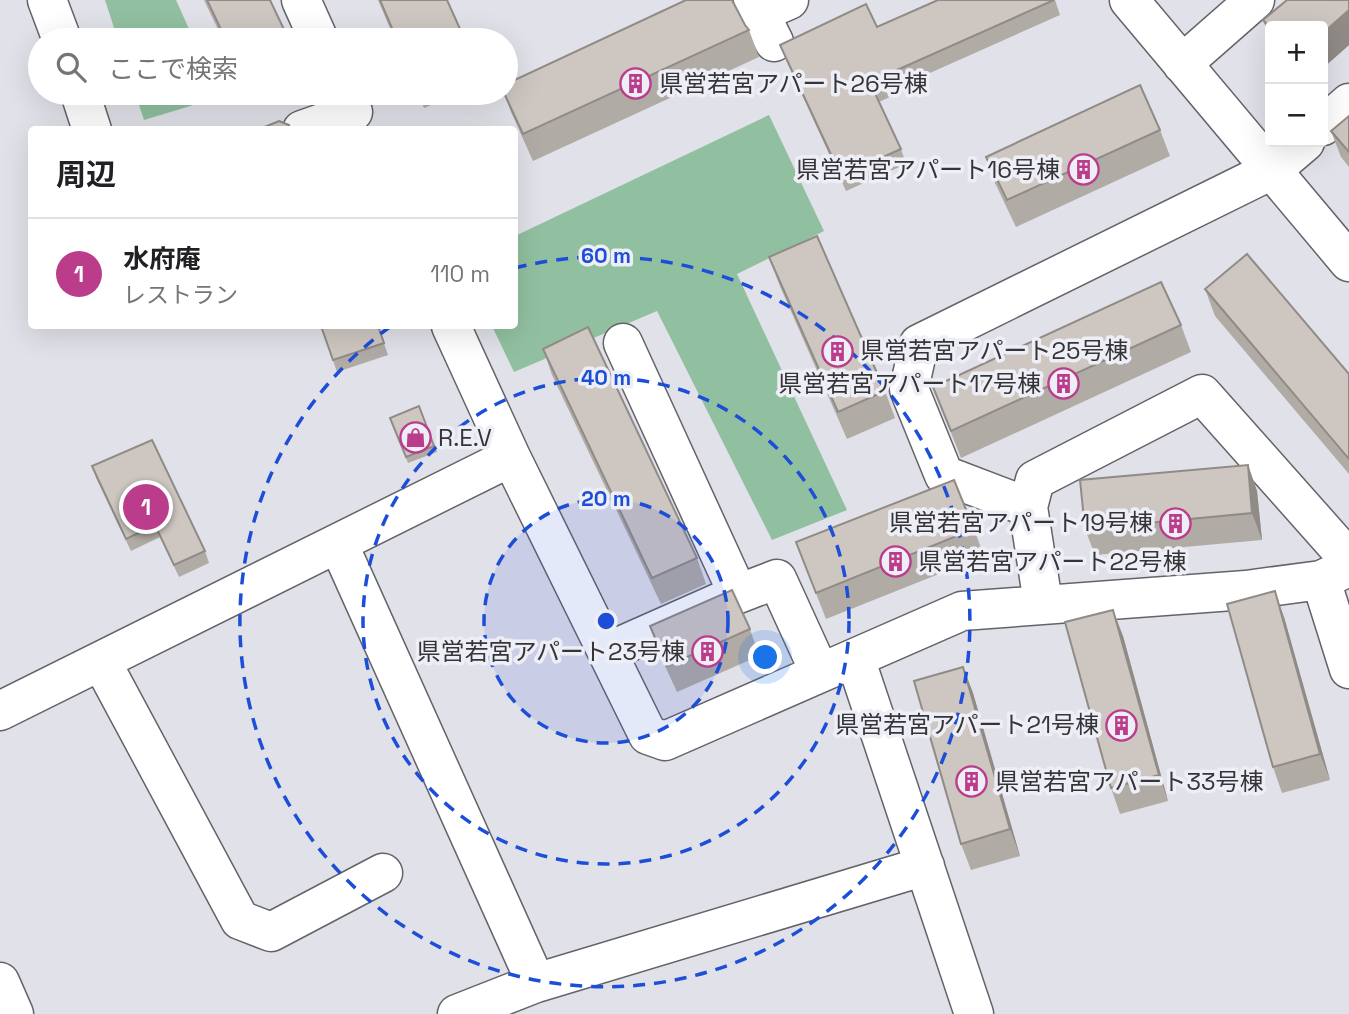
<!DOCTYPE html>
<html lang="ja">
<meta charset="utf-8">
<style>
:root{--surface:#fff;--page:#f6f6f6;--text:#202124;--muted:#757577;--line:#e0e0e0;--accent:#bb3c8a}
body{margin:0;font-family:"Space Grotesk","Noto Sans JP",sans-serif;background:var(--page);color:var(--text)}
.controls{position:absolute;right:21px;top:21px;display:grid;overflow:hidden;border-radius:7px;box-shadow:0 7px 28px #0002}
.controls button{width:63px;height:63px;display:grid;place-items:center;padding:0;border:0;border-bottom:2px solid var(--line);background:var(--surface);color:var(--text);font:35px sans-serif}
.you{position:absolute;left:766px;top:658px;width:24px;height:24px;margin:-18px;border:5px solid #fff;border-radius:50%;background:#1a73e8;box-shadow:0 0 0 10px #1a73e833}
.badge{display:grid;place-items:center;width:46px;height:46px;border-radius:50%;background:var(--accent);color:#fff;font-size:23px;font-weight:700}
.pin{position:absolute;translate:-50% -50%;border:4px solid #fff;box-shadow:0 2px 7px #0006}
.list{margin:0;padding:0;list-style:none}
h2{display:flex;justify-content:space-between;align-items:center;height:91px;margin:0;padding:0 28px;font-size:30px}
h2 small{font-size:23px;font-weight:400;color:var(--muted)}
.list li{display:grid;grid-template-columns:46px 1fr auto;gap:21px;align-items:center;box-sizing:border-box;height:112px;padding:0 28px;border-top:2px solid var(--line)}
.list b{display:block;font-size:26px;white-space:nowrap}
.list p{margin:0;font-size:23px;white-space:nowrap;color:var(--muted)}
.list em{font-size:23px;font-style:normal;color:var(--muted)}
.icon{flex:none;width:38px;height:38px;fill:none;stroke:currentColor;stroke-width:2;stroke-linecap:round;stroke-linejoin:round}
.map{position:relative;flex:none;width:1349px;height:1014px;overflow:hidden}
.search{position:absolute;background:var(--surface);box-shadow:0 7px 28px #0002;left:28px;top:28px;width:490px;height:77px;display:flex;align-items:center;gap:18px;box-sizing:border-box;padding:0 24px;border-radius:38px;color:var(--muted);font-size:26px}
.panel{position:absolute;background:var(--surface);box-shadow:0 7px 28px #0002;left:28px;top:126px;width:490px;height:203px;border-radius:7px}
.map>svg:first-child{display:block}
</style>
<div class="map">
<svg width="1349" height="1014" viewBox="0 0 1349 1014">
<rect width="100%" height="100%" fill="#e1e1e9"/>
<!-- green -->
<path fill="#91c0a0" d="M105 0H176L194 40H118Z
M135 93H218L220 97 144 120Z
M769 115 824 231 737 274 847 510 772 540 657 311 514 372 492 326H514L515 236Z"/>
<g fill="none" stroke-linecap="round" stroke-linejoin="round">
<defs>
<path id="minor" d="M47 0 62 40
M301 0 319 40
M753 0 774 42
M1129 0 1349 262
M759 13 789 0
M1182 64 1255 0
M80 93 92 130
M1323 126 1349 103
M302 130 353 112
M451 326 511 457 648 735 665 741 962 611 1246 590 1321 580 1349 567
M623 343 738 594
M1028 507 944 475 909 389 919 344 1272 170 1305 142
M338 543 536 983
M1321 580 1349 669
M1045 604 1041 590 1028 507 1035 480 1202 394 1339 548 1349 564
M607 652 738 594 777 579 820 673
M855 658 974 1014
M101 661 240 920 271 932 383 873
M0 711 511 457
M0 982 14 1014
M457 1014 536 983 925 866"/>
</defs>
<!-- minor casing -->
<use href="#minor" stroke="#636369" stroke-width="41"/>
<!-- minor -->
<use href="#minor" stroke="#fff" stroke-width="38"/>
</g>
<!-- wall -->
<path fill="#b1aba6" d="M204 0H270L289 40H223Z
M378 0H447L465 40H395Z
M1055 0 1060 15 903 85 905 90 879 102 901 149 906 164 846 191 786 60 780 45 877 27Z
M1349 0V45L1323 68V26H1270V39L1263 20Z
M745 25 749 30 759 57 533 161 511 112 504 93Z
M248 93H260L250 97Z
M418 93H459L424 108Z
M1349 116V167L1341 157 1331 131Z
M1160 130 1170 156 1016 227 995 183 986 157Z
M769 257 885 391 895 418 847 439 779 284Z
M1205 289 1349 374V474L1215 316Z
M1181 325 1191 352 961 458 933 387Z
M321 326H378L388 355 337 372Z
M543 349 697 558 706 584 661 604 552 375Z
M419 406 437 452 408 463 390 418Z
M1248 465 1257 491 1262 540 1095 555 1085 529Z
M92 466 205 551 209 563 179 577 160 537 131 551 96 478Z
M974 529 984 556 826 619 796 542Z
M1284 617 1330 780 1282 793 1273 767Z
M650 626 750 629 759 656 677 692 659 653Z
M1123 636 1168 801 1120 814 1111 788Z
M963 667 973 693 1020 856 971 870 961 844Z"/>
<!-- shaded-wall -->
<path fill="#908b87" d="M1349 10V45L1323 68V33Z
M1248 465 1257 491 1262 540 1252 513Z
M1275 591 1284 617 1330 780 1320 754Z
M1113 610 1123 636 1168 801 1159 775Z
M963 667 973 693 1020 856 1010 829Z"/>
<!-- building -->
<path fill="#cec7c1" stroke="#908b87" stroke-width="2" d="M207 0H270L289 40H226Z
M380 0H447L465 40H397Z
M686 0H732L745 25 749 30 523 134 504 93H506V84Z
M938 0H1054L897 70 900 75 872 87 901 149 841 176 780 45 866 4 877 27Z
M1287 0H1349V10L1323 33V26H1270V28L1263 20Z
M1140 85 1160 130 1007 200 986 157Z
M1349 116V152L1331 131Z
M279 121 289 125 291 130H257Z
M817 236 885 391 838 412 769 257Z
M1247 254 1349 374V459L1205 289Z
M1161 282 1181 325 951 431 933 387Z
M321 326H378L384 343 333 360Z
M588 327 697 558 652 578 543 349Z
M419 406 434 446 406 457 390 418Z
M152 440 205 551 174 565 155 525 126 539 92 466Z
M1248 465 1252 513 1085 529 1080 480Z
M954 480 974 529 816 593 796 542Z
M732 590 750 629 667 666 650 626Z
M1275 591 1320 754 1273 767 1227 604Z
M1113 610 1159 775 1111 788 1065 622Z
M963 667 1010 829 961 844 914 681Z"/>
<!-- distance rings -->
<circle cx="606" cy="621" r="122" fill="#1d4ed8" fill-opacity=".12"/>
<g fill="none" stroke="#1d4ed8" stroke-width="3.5" stroke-dasharray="12 9">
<circle cx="606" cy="621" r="122"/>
<circle cx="606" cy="621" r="243"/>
<path d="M515 268A365 365 0 1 1 391 326"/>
</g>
<!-- icons -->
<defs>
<symbol id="building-ring" viewBox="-11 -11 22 22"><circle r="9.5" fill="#eeeef6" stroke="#bb3c8a" stroke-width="1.5"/><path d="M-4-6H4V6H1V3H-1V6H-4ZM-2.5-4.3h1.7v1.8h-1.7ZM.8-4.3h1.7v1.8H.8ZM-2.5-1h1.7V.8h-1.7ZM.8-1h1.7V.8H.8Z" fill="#bb3c8a"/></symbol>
<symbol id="shop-ring" viewBox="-11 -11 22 22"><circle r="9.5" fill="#eeeef6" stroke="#bb3c8a" stroke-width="1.5"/><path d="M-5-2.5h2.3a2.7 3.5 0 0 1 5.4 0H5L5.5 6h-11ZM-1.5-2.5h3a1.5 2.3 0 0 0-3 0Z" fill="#bb3c8a"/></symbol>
</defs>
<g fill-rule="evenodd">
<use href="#building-ring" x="618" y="66" width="35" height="35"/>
<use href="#building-ring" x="1066" y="152" width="35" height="35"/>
<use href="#building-ring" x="820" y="334" width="35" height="35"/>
<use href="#building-ring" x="1046" y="366" width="35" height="35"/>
<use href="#shop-ring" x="398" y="420" width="35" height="35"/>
<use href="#building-ring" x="1158" y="506" width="35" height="35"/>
<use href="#building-ring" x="878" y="544" width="35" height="35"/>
<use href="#building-ring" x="690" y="634" width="35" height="35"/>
<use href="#building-ring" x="1104" y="708" width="35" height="35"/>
<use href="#building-ring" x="954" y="764" width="35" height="35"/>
</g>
<g text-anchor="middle" stroke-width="7" stroke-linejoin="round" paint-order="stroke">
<!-- poi labels -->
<g font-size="24" fill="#353538" stroke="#eeeef6" text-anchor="start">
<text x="659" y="92">県営若宮アパート26号棟</text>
<text x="1060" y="178" text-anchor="end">県営若宮アパート16号棟</text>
<text x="860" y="359">県営若宮アパート25号棟</text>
<text x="1041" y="392" text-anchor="end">県営若宮アパート17号棟</text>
<text x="438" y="446">R.E.V</text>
<text x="1153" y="531" text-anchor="end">県営若宮アパート19号棟</text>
<text x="918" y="570">県営若宮アパート22号棟</text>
<text x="685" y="660" text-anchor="end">県営若宮アパート23号棟</text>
<text x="1099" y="733" text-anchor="end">県営若宮アパート21号棟</text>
<text x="995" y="790">県営若宮アパート33号棟</text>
</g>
</g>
<circle cx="606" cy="621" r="10" fill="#1d4ed8" stroke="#eeeef6" stroke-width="3.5"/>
<g font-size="21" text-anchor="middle" font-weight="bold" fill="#1d4ed8" stroke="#eeeef6" stroke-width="7" stroke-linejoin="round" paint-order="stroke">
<text x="606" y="263">60 m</text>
<text x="606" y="385">40 m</text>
<text x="606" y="506">20 m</text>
</g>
</svg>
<div class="controls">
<button>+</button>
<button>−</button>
</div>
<div class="you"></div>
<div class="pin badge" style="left:146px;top:507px">1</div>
<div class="search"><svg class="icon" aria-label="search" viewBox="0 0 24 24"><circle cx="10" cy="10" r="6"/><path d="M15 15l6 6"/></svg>ここで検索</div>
<section class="panel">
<h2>周辺<small></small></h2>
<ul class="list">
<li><span class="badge">1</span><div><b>水府庵</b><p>レストラン</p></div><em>110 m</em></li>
</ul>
</section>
</div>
